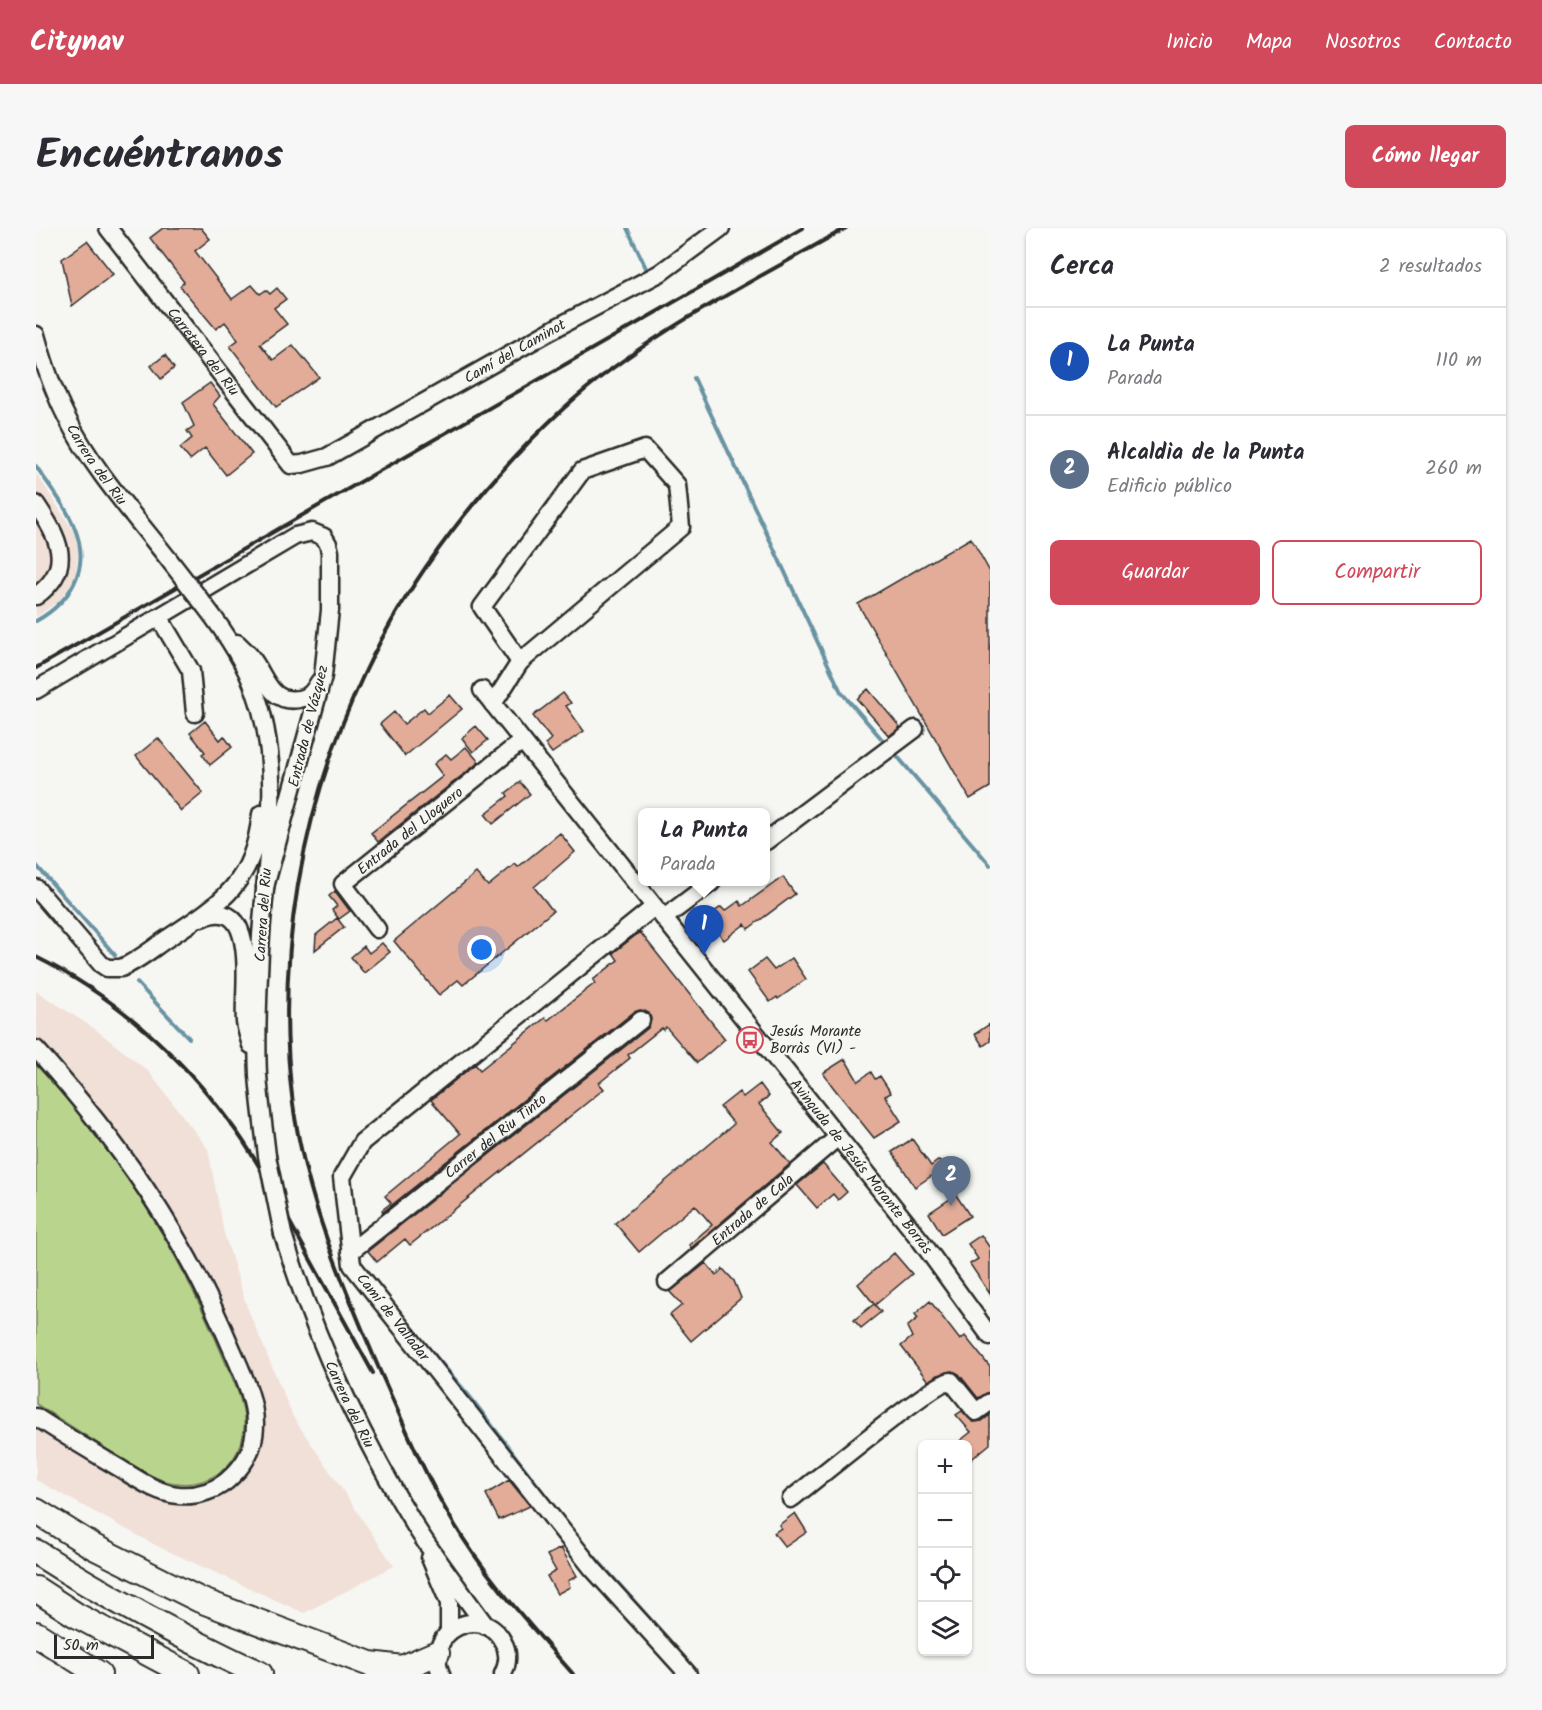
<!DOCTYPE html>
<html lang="es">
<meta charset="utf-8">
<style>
:root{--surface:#fff;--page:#f7f7f7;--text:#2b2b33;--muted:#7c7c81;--line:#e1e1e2;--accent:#d1495b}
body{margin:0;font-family:Kalam,sans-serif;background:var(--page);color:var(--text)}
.controls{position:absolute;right:18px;bottom:18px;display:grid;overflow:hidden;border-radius:9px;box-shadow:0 2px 4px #0004}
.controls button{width:54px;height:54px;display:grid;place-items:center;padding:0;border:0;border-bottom:2px solid var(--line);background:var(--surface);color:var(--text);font:30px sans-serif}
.scale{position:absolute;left:18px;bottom:15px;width:100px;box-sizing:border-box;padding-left:6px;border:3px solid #2b2b2b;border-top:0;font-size:16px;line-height:21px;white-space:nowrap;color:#2b2b2b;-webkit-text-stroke:4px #f6f6f2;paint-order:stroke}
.you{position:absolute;left:446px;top:722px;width:21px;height:21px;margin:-15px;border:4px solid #fff;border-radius:50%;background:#1a73e8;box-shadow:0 0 0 9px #1a73e833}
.badge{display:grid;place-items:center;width:39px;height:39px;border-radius:50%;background:var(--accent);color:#fff;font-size:20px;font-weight:700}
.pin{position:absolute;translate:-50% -50px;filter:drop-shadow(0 2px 3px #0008)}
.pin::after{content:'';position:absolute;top:32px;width:21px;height:18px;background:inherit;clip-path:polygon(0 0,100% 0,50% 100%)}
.popup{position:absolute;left:602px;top:580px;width:132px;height:78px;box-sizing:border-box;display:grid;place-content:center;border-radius:9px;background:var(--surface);filter:drop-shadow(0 2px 4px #0005);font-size:20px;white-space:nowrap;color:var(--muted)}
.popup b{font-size:22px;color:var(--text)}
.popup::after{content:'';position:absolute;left:50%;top:100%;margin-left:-12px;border:12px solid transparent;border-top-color:var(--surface)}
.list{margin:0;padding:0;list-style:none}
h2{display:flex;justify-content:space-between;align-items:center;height:78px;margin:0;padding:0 24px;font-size:26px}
h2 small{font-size:20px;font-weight:400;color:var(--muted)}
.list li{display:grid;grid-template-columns:39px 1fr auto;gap:18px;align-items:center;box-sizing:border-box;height:108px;padding:0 24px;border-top:2px solid var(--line)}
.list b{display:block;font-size:22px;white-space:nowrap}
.list p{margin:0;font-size:20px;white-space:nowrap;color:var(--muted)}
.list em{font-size:20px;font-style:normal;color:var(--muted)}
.actions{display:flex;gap:12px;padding:18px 24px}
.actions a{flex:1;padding:14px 0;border:2px solid var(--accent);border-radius:9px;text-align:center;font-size:21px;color:var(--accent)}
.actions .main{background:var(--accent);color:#fff}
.icon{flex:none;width:33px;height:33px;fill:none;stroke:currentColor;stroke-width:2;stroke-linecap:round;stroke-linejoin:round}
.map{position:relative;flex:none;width:954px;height:1446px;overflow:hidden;border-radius:9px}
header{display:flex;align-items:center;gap:36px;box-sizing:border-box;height:84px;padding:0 30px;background:var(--accent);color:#fff}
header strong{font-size:28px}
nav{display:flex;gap:33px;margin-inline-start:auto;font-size:21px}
.intro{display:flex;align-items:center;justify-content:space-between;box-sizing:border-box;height:144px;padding:0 36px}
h1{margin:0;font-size:42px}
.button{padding:15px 27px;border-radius:9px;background:var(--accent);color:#fff;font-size:21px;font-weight:700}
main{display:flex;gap:36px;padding:0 36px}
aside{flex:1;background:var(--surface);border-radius:9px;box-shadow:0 2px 4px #0004}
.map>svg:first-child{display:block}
</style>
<header>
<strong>Citynav</strong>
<nav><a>Inicio</a><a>Mapa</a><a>Nosotros</a><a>Contacto</a></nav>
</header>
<div class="intro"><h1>Encuéntranos</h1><a class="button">Cómo llegar</a></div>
<main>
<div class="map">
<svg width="954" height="1446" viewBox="0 0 954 1446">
<rect width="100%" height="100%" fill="#f6f6f2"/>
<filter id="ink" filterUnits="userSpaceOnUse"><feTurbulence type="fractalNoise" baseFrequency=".0167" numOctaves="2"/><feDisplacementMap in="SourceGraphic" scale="12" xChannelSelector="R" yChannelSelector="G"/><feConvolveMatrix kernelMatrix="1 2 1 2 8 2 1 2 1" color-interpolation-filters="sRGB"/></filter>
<g filter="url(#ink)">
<!-- built -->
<path fill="#f0e0d7" d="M0 245 37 302 42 321 40 344 36 355 23 373 0 389Z
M0 763 59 801 112 843 172 921 188 1005 211 1079 257 1189 358 1338 268 1385 121 1318 0 1252Z"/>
<!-- green -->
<path fill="#b9d58d" stroke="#72805c" stroke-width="1.5" d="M0 837C80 921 144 1024 188 1131 197 1152 210 1177 208 1200 207 1215 200 1230 189 1240 173 1255 149 1259 129 1253 108 1246 88 1232 69 1220 46 1205 23 1191 0 1176Z"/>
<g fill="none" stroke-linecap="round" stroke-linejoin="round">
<!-- stream -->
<path stroke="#6893a2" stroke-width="4" d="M591 0 610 40
M658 150 805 464 851 517
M0 238C13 258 31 279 39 301 55 341 34 374 0 393
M856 522 954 637
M0 637 79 727
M101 755 153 810
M385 1111 434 1169 526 1289
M547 1316 642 1422"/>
</g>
<!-- building -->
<path fill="#e2ac98" stroke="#2b2b2b" stroke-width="1.5" d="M127 0H165L174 11 159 23 196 71 216 57 224 66 230 62 234 66 241 60 250 71 238 80 251 96 224 116 237 132 257 117 283 149 240 179 194 118 202 112 196 103 189 94 180 101 144 58 148 54 114 10Z
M51 13 77 46 36 78 26 31Z
M129 127 138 140 125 151 115 138Z
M174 155 184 168 177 176 216 226 190 247 169 220 154 232 144 220 156 210 151 203 158 198 147 174Z
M935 310 954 344V559L934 571 822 376Z
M832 461 864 499 853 508 821 471Z
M527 465 535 475 530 478 548 503 516 525 509 516 515 511 497 488Z
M414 467 426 481 369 528 344 496 358 484 368 496 388 480 392 485Z
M169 493 184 512 188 508 196 519 174 537 166 526 169 524 154 505Z
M440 498 452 512 437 524 426 510Z
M122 510 167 565 145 583 100 528Z
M430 519 443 534 342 614 335 605 407 548 398 536 410 526 415 531Z
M484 554 494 566 457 596 449 586 472 568 470 565Z
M524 605 539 624 498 659 517 683 427 757 422 752 403 767 358 713 440 645 452 658 479 636 482 639Z
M747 649 759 666 712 701 709 696 688 712 670 690 685 679 689 683 703 673 706 678Z
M299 663 314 683 303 691 296 682 301 678 293 668Z
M301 690 308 699 279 722 280 707Z
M604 704 689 811 661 835 630 799 627 802 626 800 592 827 594 830 563 855 568 861 374 1017 369 1011 341 1034 332 1023 612 800 615 791 613 785 604 782 598 784 347 984 346 982 355 975 349 968 424 906 395 872 439 836 444 842 509 790 512 792 559 755 557 752 582 732 577 725Z
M346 715 354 724 328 745 315 729 328 718 333 725Z
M756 730 770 751 742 771 741 769 734 774 712 744 729 731 738 742Z
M954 796V813L947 818 939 806Z
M809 831 822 853 835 844 839 851 844 848 855 865 849 868 865 893 838 910 797 859 787 845Z
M724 856 733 868 723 876 747 905 736 914 754 936 655 1020 653 1017 676 997 659 977 603 1024 579 995 698 896 684 879 703 864 707 869Z
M876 911 895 938 903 932 916 952 905 960 897 947 879 959 856 924Z
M787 936 811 964 802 972 797 966 781 980 761 957Z
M920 967 934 988 906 1006 893 985Z
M945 1007 954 1020V1066L934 1036 942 1031 932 1016Z
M858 1025 876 1046 839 1077 845 1084 825 1100 818 1092 838 1076 822 1056Z
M670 1035 680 1047 687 1041 698 1053 705 1070 655 1113 634 1087 646 1077 634 1064Z
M894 1073 924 1112 929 1108 954 1139V1164L942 1170 923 1146 917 1143 901 1147 892 1153 865 1118 876 1109 871 1099 882 1090 879 1086Z
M926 1183 937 1194 946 1193 954 1187V1216L932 1234V1216H920L935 1204 920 1187Z
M473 1252 494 1278 463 1292 450 1266Z
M759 1285 771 1304 749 1319 738 1305 745 1300 743 1297Z
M525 1320 541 1348 532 1353 534 1359 521 1366 511 1348 520 1343 511 1327Z"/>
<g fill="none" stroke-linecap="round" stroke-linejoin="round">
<defs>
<g id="minor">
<path id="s1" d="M72 0 255 237 266 236 291 229 525 97 624 45 685 0"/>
<path id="s2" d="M0 107C8 136 17 163 31 190 57 242 98 287 134 333"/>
<path d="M609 221 641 257 645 299 484 434 446 379 546 243Z"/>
<path d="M0 276C22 309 40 339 0 368"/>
<path d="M169 378C189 404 208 432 219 463 250 547 228 638 224 724 222 765 220 806 222 847 224 874 228 901 231 928"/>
<path d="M123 389 155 443 159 485"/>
<path d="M201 415C206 420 213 425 217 432 230 450 235 476 263 471 273 470 278 463 283 454"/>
<path d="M0 462 259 308 276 304 288 309 292 316 294 324V382L287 448 229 659"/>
<path id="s3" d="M446 462 885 1013 954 1108"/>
<path d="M457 476 484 434"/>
<path d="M730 613 879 501"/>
<path d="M0 660 65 736 71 740H85C102 733 117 720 132 710 187 674 217 655 225 586"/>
<path id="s4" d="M618 679 326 914 306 949 316 1037 556 1340 652 1446"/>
<path d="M165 690C225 664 206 765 209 794 210 802 213 810 215 817"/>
<path d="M628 690 676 654"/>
<path id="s5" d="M341 701 307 656 486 513"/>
<path d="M0 821C83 914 146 1003 195 1119 205 1142 219 1170 219 1196 219 1217 211 1234 196 1248 183 1262 161 1269 142 1267 121 1265 103 1252 85 1241 56 1224 28 1207 0 1189"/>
<path id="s6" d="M247 1006C279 1112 323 1206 381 1301 402 1334 427 1366 450 1398"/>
<path id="s7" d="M314 1024 605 792"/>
<path id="s8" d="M631 1054 802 909"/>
<path d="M755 1271C776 1255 900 1152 915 1153L940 1184 954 1174"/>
<path d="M394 1330 413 1375V1404"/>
<path d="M405 1446C386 1403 447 1374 467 1414 473 1424 472 1436 467 1446"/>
</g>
<path id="highway" d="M0 1283 58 1319 164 1372 334 1436 366 1440 401 1425
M0 1324C72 1370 147 1410 224 1446
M0 1361 40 1387 151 1446
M0 1406 63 1446"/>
</defs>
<!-- minor casing -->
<use href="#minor" stroke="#2b2b2b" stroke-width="21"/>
<!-- highway casing -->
<use href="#highway" stroke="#2b2b2b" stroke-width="28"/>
<!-- minor -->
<use href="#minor" stroke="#f6f6f2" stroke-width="16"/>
<!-- highway -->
<use href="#highway" stroke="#f6f6f2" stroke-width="24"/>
<!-- rail -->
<path stroke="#2b2b2b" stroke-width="4" d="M0 440 767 0
M0 729C77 767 144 826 195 896 217 925 234 958 251 989 280 1041 308 1093 337 1145
M537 1446C495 1398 450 1350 417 1294 388 1246 367 1194 344 1143 307 1057 270 971 257 876 238 731 266 578 328 446 374 348 448 254 528 180 609 106 716 54 810 0"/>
<defs>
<path id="minor-bridge" d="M134 333 169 378
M231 928 247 1006"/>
</defs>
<!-- minor-bridge casing -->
<use href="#minor-bridge" stroke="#2b2b2b" stroke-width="21" stroke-linecap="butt"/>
<!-- minor-bridge -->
<use href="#minor-bridge" stroke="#f6f6f2" stroke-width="16"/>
</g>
</g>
<!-- icons -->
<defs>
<symbol id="bus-ring" viewBox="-11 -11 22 22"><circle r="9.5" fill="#f6f6f2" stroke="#d1495b" stroke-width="1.5"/><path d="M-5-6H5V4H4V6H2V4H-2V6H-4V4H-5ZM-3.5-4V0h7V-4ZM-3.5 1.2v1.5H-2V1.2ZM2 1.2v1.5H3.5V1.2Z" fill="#d1495b"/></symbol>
</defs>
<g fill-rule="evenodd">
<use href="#bus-ring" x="699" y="797" width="30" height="30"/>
</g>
<g text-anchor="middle" stroke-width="4.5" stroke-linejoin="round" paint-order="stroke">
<!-- street labels -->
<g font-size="15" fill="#2b2b2b" stroke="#f6f6f2">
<text dy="5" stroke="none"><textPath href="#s1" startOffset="156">Carretera del Riu</textPath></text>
<text dy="5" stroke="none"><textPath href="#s1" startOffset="552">Camí del Caminot</textPath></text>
<text dy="5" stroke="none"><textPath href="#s2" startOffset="144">Carrera del Riu</textPath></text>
<text transform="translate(272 498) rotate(-76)" y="5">Entrada de Vázquez</text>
<text dy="5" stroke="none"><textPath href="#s5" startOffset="142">Entrada del Lloquero</textPath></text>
<text transform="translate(227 687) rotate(-86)" y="5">Carrera del Riu</text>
<text dy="5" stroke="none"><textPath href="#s7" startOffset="186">Carrer del Riu Tinto</textPath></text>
<text dy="5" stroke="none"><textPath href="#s3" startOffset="609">Avinguda de Jesús Morante Borràs</textPath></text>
<text dy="5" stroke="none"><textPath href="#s8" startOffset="112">Entrada de Cala</textPath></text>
<text dy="5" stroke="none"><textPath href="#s4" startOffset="570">Camí de Valladar</textPath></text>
<text dy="5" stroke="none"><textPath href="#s6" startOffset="183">Carrera del Riu</textPath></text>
</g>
<!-- poi labels -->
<g font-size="15" fill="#2b2b2b" stroke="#f6f6f2" text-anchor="start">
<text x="734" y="808">Jesús Morante<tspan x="734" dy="17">Borràs (VI) -</tspan></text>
</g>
</g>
</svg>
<div class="controls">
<button>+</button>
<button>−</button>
<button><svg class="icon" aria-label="locate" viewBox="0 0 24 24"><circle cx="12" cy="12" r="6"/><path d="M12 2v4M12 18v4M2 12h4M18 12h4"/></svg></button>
<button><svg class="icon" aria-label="layers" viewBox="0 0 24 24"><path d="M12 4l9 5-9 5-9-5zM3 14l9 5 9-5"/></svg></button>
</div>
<div class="scale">50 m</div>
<div class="you"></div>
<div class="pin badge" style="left:668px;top:727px;background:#1a4fb4">1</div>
<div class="popup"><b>La Punta</b>Parada</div>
<div class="pin badge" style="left:915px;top:978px;background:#5c6f8a">2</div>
</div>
<aside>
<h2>Cerca<small>2 resultados</small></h2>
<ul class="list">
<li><span class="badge" style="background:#1a4fb4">1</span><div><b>La Punta</b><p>Parada</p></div><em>110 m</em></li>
<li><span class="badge" style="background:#5c6f8a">2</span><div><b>Alcaldia de la Punta</b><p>Edificio público</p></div><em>260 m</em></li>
</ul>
<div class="actions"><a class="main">Guardar</a><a>Compartir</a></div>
</aside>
</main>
